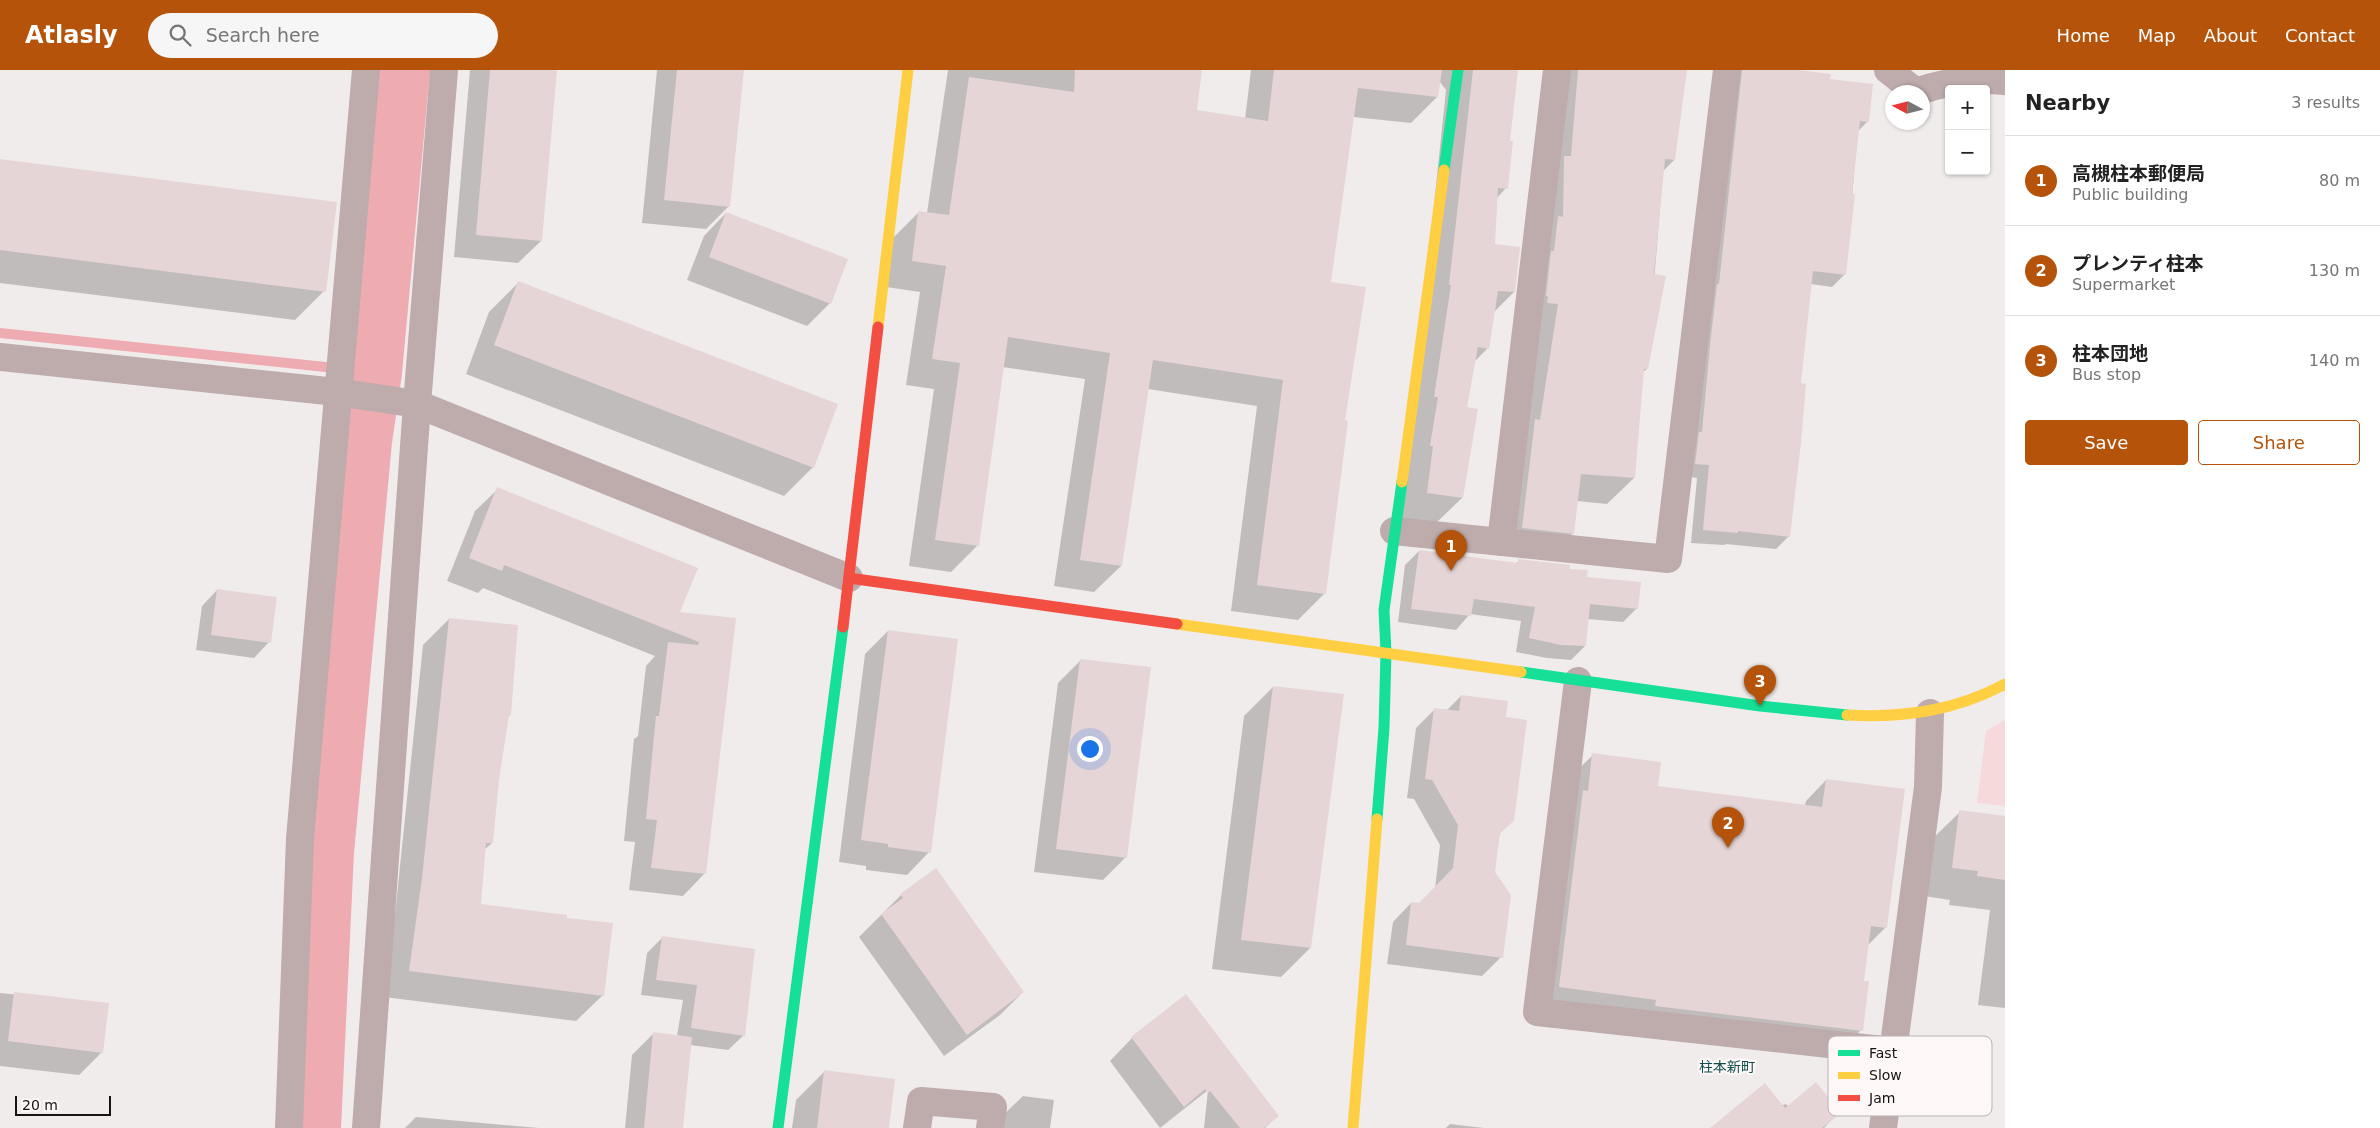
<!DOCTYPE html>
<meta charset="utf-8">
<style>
:root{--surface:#fff;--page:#f6f6f6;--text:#222;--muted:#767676;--line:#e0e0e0;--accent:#b45309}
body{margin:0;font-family:"DejaVu Sans","Noto Sans JP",sans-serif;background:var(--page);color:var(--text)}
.controls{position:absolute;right:15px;top:15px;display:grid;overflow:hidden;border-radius:5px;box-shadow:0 1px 4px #0004}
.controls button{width:45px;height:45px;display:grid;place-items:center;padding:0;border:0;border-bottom:1px solid var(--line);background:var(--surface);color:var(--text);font:25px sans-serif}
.compass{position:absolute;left:1885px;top:15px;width:45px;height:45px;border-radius:50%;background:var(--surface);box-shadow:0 1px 4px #0004;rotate:277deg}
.scale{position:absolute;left:15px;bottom:12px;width:96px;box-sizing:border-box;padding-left:5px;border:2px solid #161313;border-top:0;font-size:14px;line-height:18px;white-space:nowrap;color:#161313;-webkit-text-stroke:4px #fef7f8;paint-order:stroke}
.you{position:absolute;left:1089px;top:678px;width:18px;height:18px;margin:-12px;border:4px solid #fff;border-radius:50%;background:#1a73e8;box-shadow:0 0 0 8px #1a73e833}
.badge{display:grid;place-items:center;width:32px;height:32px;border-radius:50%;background:var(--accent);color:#fff;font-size:16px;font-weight:700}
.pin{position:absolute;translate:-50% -41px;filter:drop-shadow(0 1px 2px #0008)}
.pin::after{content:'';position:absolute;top:26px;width:18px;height:15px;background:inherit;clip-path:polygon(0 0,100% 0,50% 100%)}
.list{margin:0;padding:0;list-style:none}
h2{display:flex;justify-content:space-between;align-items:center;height:65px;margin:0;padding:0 20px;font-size:21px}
h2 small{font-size:16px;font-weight:400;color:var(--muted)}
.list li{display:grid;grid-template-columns:32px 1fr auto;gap:15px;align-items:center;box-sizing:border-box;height:90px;padding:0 20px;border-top:1px solid var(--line)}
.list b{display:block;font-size:19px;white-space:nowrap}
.list p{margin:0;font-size:16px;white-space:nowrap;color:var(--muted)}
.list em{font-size:16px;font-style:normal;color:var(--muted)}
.actions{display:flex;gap:10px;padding:15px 20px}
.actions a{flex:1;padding:11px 0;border:1px solid var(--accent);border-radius:5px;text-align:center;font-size:18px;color:var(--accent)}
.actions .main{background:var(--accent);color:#fff}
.icon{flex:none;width:28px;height:28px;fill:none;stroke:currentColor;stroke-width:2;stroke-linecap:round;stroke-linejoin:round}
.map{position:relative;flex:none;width:2005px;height:1058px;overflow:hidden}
header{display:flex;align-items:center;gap:30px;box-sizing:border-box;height:70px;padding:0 25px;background:var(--accent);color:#fff}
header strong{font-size:24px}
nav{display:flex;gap:28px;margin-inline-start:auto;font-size:18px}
.search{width:350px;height:45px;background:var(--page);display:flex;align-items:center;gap:12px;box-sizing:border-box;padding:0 18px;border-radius:28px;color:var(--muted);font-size:19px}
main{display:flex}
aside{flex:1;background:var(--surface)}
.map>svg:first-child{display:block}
</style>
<header>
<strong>Atlasly</strong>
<div class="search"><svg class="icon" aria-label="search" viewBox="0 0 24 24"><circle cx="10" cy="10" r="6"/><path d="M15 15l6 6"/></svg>Search here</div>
<nav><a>Home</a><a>Map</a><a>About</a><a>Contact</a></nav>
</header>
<main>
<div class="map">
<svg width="2005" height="1058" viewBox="0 0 2005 1058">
<rect width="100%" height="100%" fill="#f1ecec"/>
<!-- green -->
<path fill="#f5d9db" d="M2005 650V736L1977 733 1986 661Z"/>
<!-- shadow -->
<path fill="#0003" d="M470 0H556L541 171 518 193 454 187Z
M657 0H743L729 136 706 159 642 153Z
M948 0H1200L1196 41 1245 49 1251 0H1517L1508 72 1506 118 1496 129 1494 175 1514 222 1494 242 1488 278 1474 292 1466 338 1462 428 1435 454 1401 449 1446 20 1440 12 1437 27 1411 53 1353 47 1329 213 1344 351 1324 524 1298 550 1231 541 1257 336 1148 319 1121 496 1094 522 1054 516 1085 309 1002 297 977 476 951 502 909 496 934 319 906 315 920 222 886 217 892 169 919 142 927 143Z
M1556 0H1685L1674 90 1663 101 1647 299 1643 302 1634 408 1607 434 1577 431 1573 463 1546 490 1496 484Z
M1738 0H1780L1868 51 1858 61 1845 204 1832 217 1811 214 1800 314 1789 466 1776 479 1726 474 1724 475 1691 473 1697 408 1683 406Z
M0 90 324 221 295 250 0 213Z
M726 143 830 233 807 256 687 210 704 166Z
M518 213 813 397 784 426 466 304 489 242Z
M498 419 678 543 734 549 705 803 683 826 629 820 635 772 624 771 634 669 638 666 646 596 655 586 483 518 478 523 447 511 475 441Z
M1419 481 1515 494 1519 491 1568 500 1586 508 1637 538 1623 552 1587 549 1585 576 1571 590 1547 588 1516 582 1521 551 1470 544 1456 560 1398 552 1405 495Z
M217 520 269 572 254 588 196 580 202 536Z
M449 549 510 645 507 648 498 710 492 773 484 780 480 835 603 925 576 951 384 927 396 835 423 575Z
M888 561 929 782 907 805 866 800V796L839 792 865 584Z
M1081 590 1126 787 1103 810 1034 802 1058 613Z
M1273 617 1310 878 1281 907 1212 899 1244 646Z
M1461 626 1504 648 1513 750 1498 765 1494 802 1501 887 1482 906 1387 894 1393 852 1411 833 1419 834 1435 819 1440 775 1414 729 1407 728 1416 658 1435 639 1447 640Z
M1593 685 1656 718 1805 736 1806 731 1826 710 1886 857 1867 876 1863 912 1861 960 1841 980 1539 937 1572 705Z
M1960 742 2005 747V938L1978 935 1990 840 1949 835 1950 830 1924 826 1930 771Z
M901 825 1023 922 1000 945 944 986 859 867Z
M662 868 744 965 728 980 690 975 681 1058H625L632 985 654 963 677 966 683 930 641 925 647 883Z
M0 923 108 934 102 982 79 1005 0 996Z
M1132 968 1277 1046 1265 1058H1204L1208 1020 1160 1058 1110 991Z
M825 1001 888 1058H792L796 1030Z
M1023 1026 1054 1030 1050 1058H999L1000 1048Z
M1786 1034 1788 1036 1839 1042 1824 1058H1712Z
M416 1047 539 1058H405Z
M1450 1054 1484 1058H1446Z"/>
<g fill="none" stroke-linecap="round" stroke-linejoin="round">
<!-- stream -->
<path stroke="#efabb2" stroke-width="10" d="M0 263 373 302"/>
<!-- river -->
<path stroke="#efabb2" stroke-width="58" d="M312 1058 325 782 363 371 373 302 401 0"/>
</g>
<!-- building -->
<path fill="#e6d5d6" d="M490 0H557L542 171 476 165Z
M677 0H744L730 137 664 130Z
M1075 0H1202L1197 40 1268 51 1274 0H1442L1438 27 1358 18 1331 212 1366 217 1345 350 1348 351 1326 524 1257 515 1283 310 1153 290 1122 496 1080 490 1110 283 1008 267 979 476 935 470 960 293 932 289 946 196 912 191 918 141 949 145 969 7 1074 22Z
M1473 0H1518L1510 71H1513L1508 119 1498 118 1495 174 1520 177 1515 222 1498 221 1489 279 1478 277 1467 337 1478 339 1463 428 1427 423 1433 376H1430L1438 327H1434L1451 215H1449Z
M1578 0H1687L1675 90 1665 89 1654 204 1666 206 1648 299H1644L1635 408 1581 404 1574 464 1522 458 1535 349 1540 350 1558 234 1547 233 1548 226H1546L1551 181H1554L1558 146 1563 147 1564 86H1571Z
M1742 0H1799L1831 4 1830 9 1873 14 1869 52 1860 51 1852 124H1855L1846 205 1813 201 1801 313 1806 314 1801 373 1790 467 1738 461V463L1703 460 1709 395 1695 394 1699 362H1702L1710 275 1717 214H1719Z
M0 89 337 132 326 222 0 180Z
M726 142 848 189 831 234 709 187Z
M518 211 838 334 814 398 494 275Z
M497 417 698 498 680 542 736 548 706 804 651 798 657 750 646 749 656 646H659L668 572 698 575 699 572 504 495 502 501 469 488Z
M1419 480 1518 493V489L1570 495V499L1588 500 1587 507 1641 512 1638 539 1590 534 1586 576 1561 575 1529 568 1535 537 1474 529 1471 546 1411 539Z
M217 519 277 527 271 573 211 565Z
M449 548 518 555 511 645H509L499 710 493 773H486L481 834 567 845V848L613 853 604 926 409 901 422 808Z
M888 560 958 569 931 783 888 777V774L861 770Z
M1080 589 1151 597 1127 788 1056 779Z
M1273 616 1344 624 1311 878 1241 870Z
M1461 625 1508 631 1506 647 1527 650 1514 751 1500 763 1495 802 1511 825 1503 888 1406 875 1411 832 1419 833 1453 798 1458 755 1432 710 1425 709 1434 638 1459 641Z
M1592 683 1661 692 1658 716 1822 737 1826 709 1905 719 1887 858 1871 856 1864 911H1869L1863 961 1655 936 1656 930 1559 917 1583 720 1588 721Z
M1959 740 2005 746V810L1977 806 1978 801 1952 798Z
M936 798 1024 922 967 965 881 844 903 828 900 824Z
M662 866 755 879 745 966 691 958 697 915 656 910Z
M14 922 109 933 103 983 8 971Z
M1186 924 1279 1046 1264 1058H1240L1210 1021 1208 1023 1205 1019 1184 1037 1131 967Z
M653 962 692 967 683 1058H644Z
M824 1000 895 1009 889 1058H817Z
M1816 1012 1841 1043 1822 1058H1710L1765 1013 1785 1038Z"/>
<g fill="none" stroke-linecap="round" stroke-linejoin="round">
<!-- street -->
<path stroke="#beabac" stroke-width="28" d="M1888 0 1916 22C1946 11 1973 8 2005 11
M0 287 337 322 417 334 849 508
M1394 461 1668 489 1727 0
M1501 472 1557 0
M1578 611 1537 942 1892 981
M289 1058 300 769 366 0
M366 1058 417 334 444 0
M917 1058 921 1031 993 1037 990 1058
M1883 1058 1928 717 1930 643"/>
<!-- fast -->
<path stroke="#16e098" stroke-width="11" d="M1444 100 1458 0
M1521 602 1760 636 1847 645
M1377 749 1384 658 1386 583 1384 540 1402 412
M778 1058 843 557"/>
<!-- slow -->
<path stroke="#ffcf43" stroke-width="11" d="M878 257 908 0
M1402 412 1444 100
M1177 554 1521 602
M1847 645C1903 648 1955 641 2005 614
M1353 1058 1377 749"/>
<!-- jam -->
<path stroke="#f24e42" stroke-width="11" d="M849 508 1177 554
M843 557 878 257"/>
</g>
<g text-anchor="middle" stroke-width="4.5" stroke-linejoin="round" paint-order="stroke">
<!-- neighbourhood labels -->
<g font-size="14" fill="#0f4d4c" stroke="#fef7f8">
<text x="1727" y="1002">柱本新町</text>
</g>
</g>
<!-- legend -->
<rect x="1828" y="966" width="164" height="80" rx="8" fill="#fef7f8" stroke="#b8b3b3" stroke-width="1"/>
<rect x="1838" y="980" width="22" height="6" fill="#16e098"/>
<rect x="1838" y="1002" width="22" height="7" fill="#ffcf43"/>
<rect x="1838" y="1025" width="22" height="6" fill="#f24e42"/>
<g font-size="14" fill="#161313">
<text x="1869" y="988">Fast</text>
<text x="1869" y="1010">Slow</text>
<text x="1869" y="1033">Jam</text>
</g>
</svg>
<div class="controls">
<button>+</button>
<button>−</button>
</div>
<svg class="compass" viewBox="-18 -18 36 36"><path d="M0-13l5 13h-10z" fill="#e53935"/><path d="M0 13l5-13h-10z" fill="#767676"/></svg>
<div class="scale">20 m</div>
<div class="you"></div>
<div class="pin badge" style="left:1451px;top:501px">1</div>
<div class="pin badge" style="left:1728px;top:778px">2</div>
<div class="pin badge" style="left:1760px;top:636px">3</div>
</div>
<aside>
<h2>Nearby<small>3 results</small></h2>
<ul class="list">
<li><span class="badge">1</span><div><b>高槻柱本郵便局</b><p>Public building</p></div><em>80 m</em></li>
<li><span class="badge">2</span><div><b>プレンティ柱本</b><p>Supermarket</p></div><em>130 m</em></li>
<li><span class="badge">3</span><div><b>柱本団地</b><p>Bus stop</p></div><em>140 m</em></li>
</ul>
<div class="actions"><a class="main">Save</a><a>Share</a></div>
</aside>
</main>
